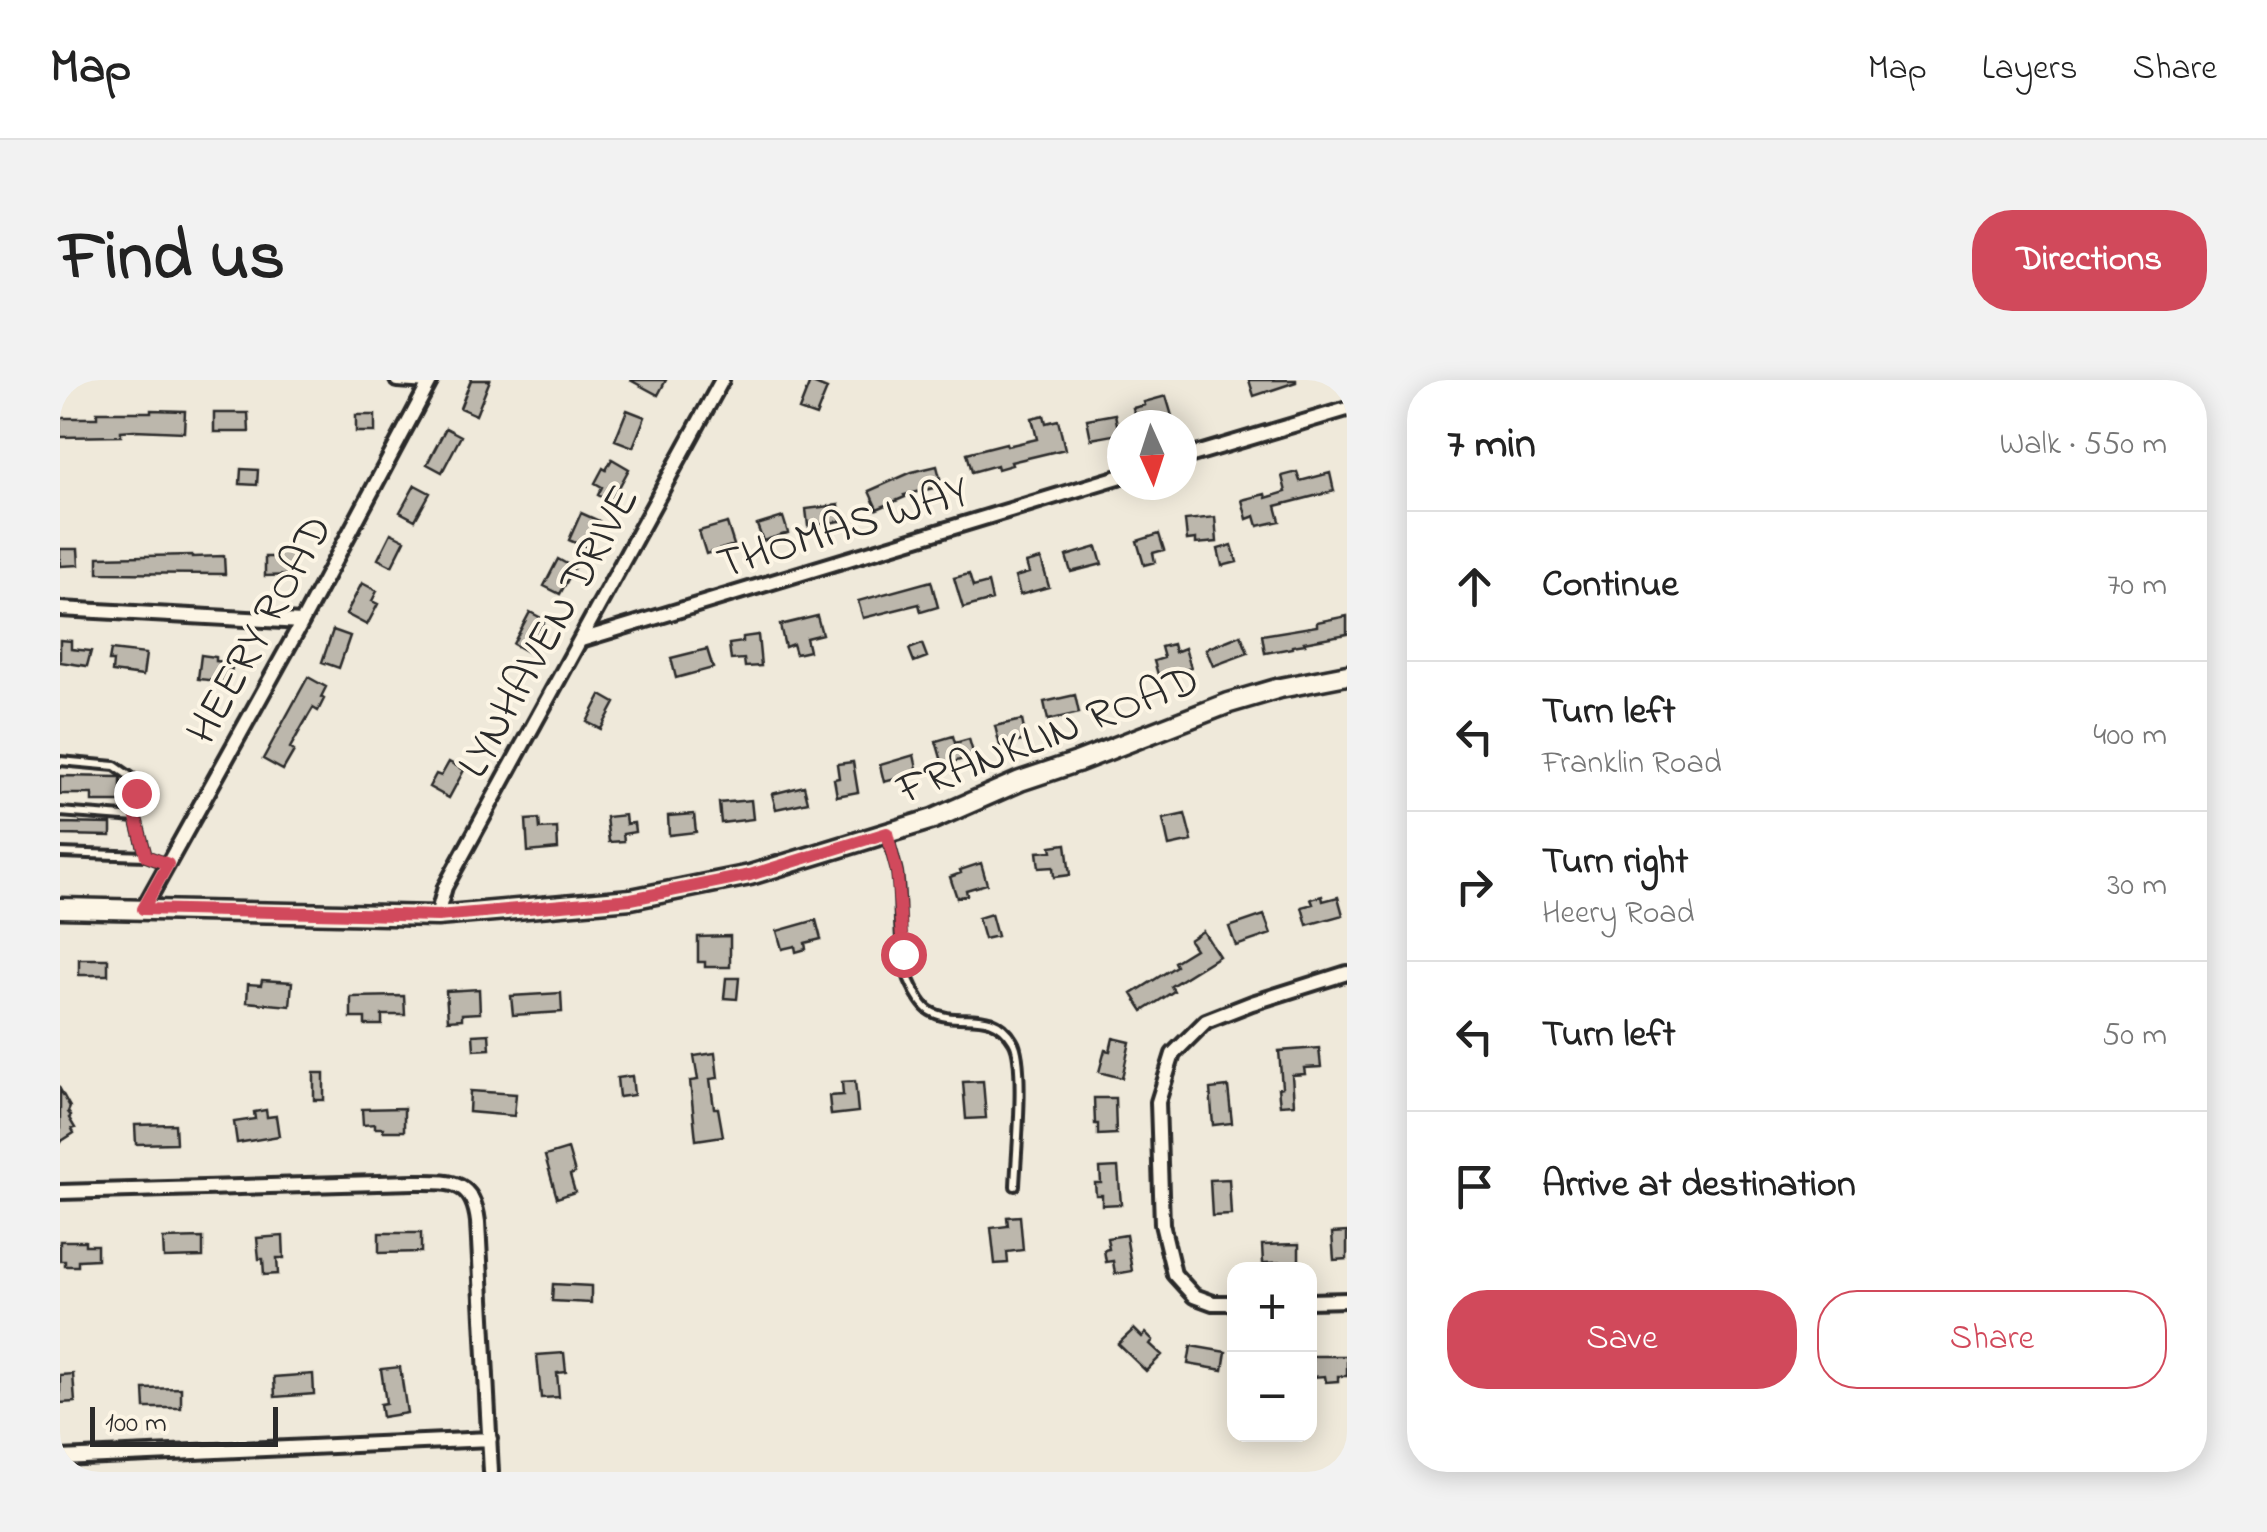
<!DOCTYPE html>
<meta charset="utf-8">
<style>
:root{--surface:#fff;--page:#f2f2f2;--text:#222;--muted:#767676;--line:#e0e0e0;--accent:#d1495b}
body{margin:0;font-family:"Indie Flower",sans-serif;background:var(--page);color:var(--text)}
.controls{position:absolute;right:30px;bottom:30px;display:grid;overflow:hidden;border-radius:20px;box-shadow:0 5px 25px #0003}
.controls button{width:90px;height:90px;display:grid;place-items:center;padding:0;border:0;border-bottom:2px solid var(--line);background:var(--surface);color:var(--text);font:50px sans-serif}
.compass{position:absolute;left:1047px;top:30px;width:90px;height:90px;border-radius:50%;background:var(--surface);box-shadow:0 5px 25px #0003;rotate:177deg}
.scale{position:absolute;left:30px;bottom:25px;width:188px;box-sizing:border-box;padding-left:10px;border:5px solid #2b2b2b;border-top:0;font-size:28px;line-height:35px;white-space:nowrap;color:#2b2b2b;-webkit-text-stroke:8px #fcf5e5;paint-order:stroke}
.stop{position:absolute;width:30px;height:30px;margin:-22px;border:8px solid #d1495b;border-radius:50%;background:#fff}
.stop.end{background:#d1495b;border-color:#fff;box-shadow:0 2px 10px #0008}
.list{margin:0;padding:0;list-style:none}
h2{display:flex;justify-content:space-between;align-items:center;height:130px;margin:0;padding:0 40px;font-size:42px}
h2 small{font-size:32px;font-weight:400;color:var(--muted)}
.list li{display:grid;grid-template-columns:65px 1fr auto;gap:30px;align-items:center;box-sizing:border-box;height:150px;padding:0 40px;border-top:2px solid var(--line)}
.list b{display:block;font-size:38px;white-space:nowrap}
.list p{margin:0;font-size:32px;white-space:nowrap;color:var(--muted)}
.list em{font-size:32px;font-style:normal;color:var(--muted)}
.actions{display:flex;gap:20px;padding:30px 40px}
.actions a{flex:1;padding:22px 0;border:2px solid var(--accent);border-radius:40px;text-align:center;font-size:35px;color:var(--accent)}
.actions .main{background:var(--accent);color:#fff}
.icon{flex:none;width:55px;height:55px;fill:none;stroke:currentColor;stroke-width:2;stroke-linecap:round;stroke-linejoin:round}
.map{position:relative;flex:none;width:1287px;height:1092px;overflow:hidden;border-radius:40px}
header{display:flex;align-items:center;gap:60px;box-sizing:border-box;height:140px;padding:0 50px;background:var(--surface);border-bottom:2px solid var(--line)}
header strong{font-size:48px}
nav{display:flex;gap:55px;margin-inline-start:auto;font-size:35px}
.intro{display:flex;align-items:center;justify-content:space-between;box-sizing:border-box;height:240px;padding:0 60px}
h1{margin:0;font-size:70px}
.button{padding:25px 45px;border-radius:40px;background:var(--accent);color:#fff;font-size:35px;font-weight:700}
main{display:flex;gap:60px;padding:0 60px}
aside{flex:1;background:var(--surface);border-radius:40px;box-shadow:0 5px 25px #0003}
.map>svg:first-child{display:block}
</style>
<header>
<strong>Map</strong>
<nav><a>Map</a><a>Layers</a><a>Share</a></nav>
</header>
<div class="intro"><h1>Find us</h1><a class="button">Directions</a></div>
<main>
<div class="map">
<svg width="1287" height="1092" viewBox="0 0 1287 1092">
<rect width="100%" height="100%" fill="#efe9da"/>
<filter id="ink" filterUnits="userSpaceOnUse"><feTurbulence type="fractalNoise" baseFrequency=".01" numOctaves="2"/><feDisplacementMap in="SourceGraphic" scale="20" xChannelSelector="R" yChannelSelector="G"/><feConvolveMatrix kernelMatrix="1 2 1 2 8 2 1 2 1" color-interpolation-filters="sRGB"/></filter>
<g filter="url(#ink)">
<!-- building -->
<path fill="#bcb7ac" stroke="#2b2b2b" stroke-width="2.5" d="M411 0H430L416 35 400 28Z
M570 0H606L598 15Z
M1189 0H1236V2L1194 16Z
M750 2 767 9 756 36 739 30Z
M1106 16 1112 36 1078 45 1073 28 1085 25 1084 22Z
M91 30 125 31 124 52 74 50 61 51V56L0 57V38H37V32H91Z
M567 30 585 37 573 67 555 60Z
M154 33H188L189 52H154Z
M1055 34 1059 54 1031 59 1027 39Z
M296 35H315V52H296Z
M984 35 986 43 998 40 1005 69 951 82 952 85 938 89 937 85 912 92 907 73 946 63 947 66 977 59 972 38Z
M386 48 401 56 382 92 367 84Z
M552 79 569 89 551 122 538 115 542 107 535 103 543 88 546 90Z
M877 86 882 106 844 115 845 117 817 129 809 111 852 92Z
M181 89 198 90 197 105 180 104Z
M1237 92 1240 101 1270 93 1274 111 1216 126 1220 141 1198 146 1195 136 1187 139 1182 120 1205 114 1206 118 1226 112 1222 96Z
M355 105 370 113 355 140 340 132Z
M779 125 781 141 748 146 746 129Z
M521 133 539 141 527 168 509 160Z
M723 137 728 153 703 161 697 145Z
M1155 137 1157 162 1136 164V159L1127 160 1125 140Z
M667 143 674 165 646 174 639 151Z
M331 153 345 160 332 186 318 179Z
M1099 154 1104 170 1093 173 1095 182 1084 185 1077 161Z
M1172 165 1177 182 1162 186 1158 169Z
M1037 167 1042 184 1011 192 1006 176Z
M0 169H18L19 185 0 186Z
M217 171H234V195L205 196V177H217Z
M132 175V177L164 176 165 194 38 193V177Z
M498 179 514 188 500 214 484 206Z
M981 179 989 207 960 215 955 197 969 193 966 183Z
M909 194 913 207 928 203 932 220 903 228 894 198Z
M871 201 878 227 861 232 859 224 803 238 798 221Z
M302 203 317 211 312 221 318 224 307 245 286 234Z
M470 232 485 240 468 272 453 264Z
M757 236 762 254 746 258 749 271 736 274 733 264 725 267 720 245Z
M1287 236V254L1244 262 1245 264 1232 266V268L1205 273 1202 255 1257 246V242Z
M273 250 290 256 279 288 262 282Z
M698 255 701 286 685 287 684 279 671 280 669 264 683 262V257Z
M1181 255 1188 273 1153 286 1146 269Z
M0 260 11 261V269L31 271 27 286 0 282Z
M862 264 867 277 854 282 849 269Z
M1113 264 1115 272 1125 268 1131 288 1099 298 1094 281 1104 278 1101 267Z
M647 269 653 288 616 298 611 278Z
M51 270 86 274 83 296 52 292 53 281H49Z
M141 275 156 277V281L168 282 172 288 168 302 138 299Z
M248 297 266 307 261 317 264 319 258 331 253 328 243 345 230 368 234 371 223 390 203 379Z
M541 315 555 323 541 349 527 342Z
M1015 315 1019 333 988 340 984 322Z
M962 340 966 360 940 366 935 346Z
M893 356 895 363 909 359 914 376 883 385 876 361Z
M854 375 858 393 824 402 820 385Z
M389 382 404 390 389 418 369 407 376 394 381 396Z
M793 382 798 412 777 416 774 399 779 398 777 384Z
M0 396 59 397 61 398V422H32V414H0Z
M744 406 748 422 716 429 712 414Z
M691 420 693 439 661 443 659 423Z
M634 434 636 452 609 455 608 436Z
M1125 434 1132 461 1109 466 1103 439Z
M565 435 566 444 574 443 575 452 563 454 564 461 549 462 546 437Z
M479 439 480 449 497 448 498 469 468 472 466 440Z
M0 443 51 444V456L0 455Z
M1006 464 1010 495 994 497 993 487 979 488 977 472 992 471 991 466Z
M921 483 927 504 906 510 907 515 897 518 890 497 901 493 900 490Z
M1262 516 1263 521 1278 517 1283 535 1247 545 1242 527 1253 524 1251 519Z
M931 534 937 556 924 559 918 538Z
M1204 535 1211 554 1176 566 1169 547Z
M756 540 761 559 745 563 746 569 736 572 735 566 722 569 717 551Z
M1143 551 1159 576 1111 606 1114 611 1083 631 1072 614 1116 586 1114 582 1135 569 1129 560Z
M670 556V587H645V582H638V557Z
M19 579H48V595H19Z
M666 598H679L677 619 664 618Z
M202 600 232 602 230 626 187 622 188 604 201 605Z
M419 609 420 633 402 634V639L388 640 386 611Z
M501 613 502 632 453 635 451 616Z
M344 616 345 635H322V645H305V638H291V617Z
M429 654 430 669 414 670 413 655Z
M1053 658 1070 662 1062 698 1039 692 1045 670 1050 671Z
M1259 668 1261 687 1244 688 1245 694 1232 695 1234 724 1220 725 1218 708 1222 707 1219 671Z
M655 673 658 698 650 699 654 728H658L663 756 636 760 630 701 638 700 634 676Z
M254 693H264V720H254Z
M572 696 574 715 559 717 557 698Z
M795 701 798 732 771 735 769 716 783 715 782 702Z
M923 701 926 738 906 739 903 702Z
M1168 707 1172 743 1153 745 1150 709Z
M0 709 10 727 8 732 11 736 9 738 15 748 12 749 14 753 0 762Z
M410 711 456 714 454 736 409 732Z
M1034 718H1055L1056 754 1038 755V744H1035Z
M344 728V751H323V748H315V744L303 745 302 729Z
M206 730 207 737 216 736 219 756 177 763 174 742 195 739 194 732Z
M115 744 116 763 76 764 75 745Z
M508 769 515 793 510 795 515 812 497 818 485 776Z
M1058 787 1061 824 1042 825V815H1036L1035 803H1041L1040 788Z
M1169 799 1171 835 1152 836 1150 800Z
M960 836 963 870 947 872 948 883 935 884 931 848 948 846 947 837Z
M1287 852V879L1274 880 1272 853Z
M319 853H361V872L319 873Z
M1066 855 1072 891 1055 894 1053 881 1046 882 1044 870 1049 869 1047 858Z
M223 856 224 878H217L218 894 204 895 203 879H199L197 858Z
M143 858V877L104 878 103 859Z
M0 861H25V865H37V879L18 880V886H5V881H0Z
M1239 864V882L1203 883 1202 865Z
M493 904 531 906V923L492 921Z
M1074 949 1082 957 1086 953 1093 960 1090 964 1102 975 1086 991 1058 964Z
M1131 966 1166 972 1163 990 1128 984Z
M504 973 506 992 497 993 499 1017 481 1018 477 975Z
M1252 976H1287V996H1278V1001L1266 1002 1265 996 1252 997Z
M340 987 347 1033 322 1037 320 1024 326 1023 321 989Z
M13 994 15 1022 0 1023V995Z
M253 994 254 1014 215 1017 214 997Z
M121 1008V1028H85L84 1009Z"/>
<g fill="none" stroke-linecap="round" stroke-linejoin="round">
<defs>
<path id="lane" d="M0 381 55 386 71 397 76 413V438L86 476
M0 432 76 438
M827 454C830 467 834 479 837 492 842 525 836 577 852 606 855 613 863 627 870 631 898 648 931 624 953 661 966 681 956 778 955 806
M0 473 86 476 107 484"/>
<path id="street" d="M337 0 370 2
M1122 78 1287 29
M0 229 242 242
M521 260 1062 96
M83 529 242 242 371 0
M377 536 385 507 662 0
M0 812 354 802C391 802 413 799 418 842L431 1092
M1250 921 1287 920
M1174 923H1153L1134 916 1114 894 1102 844 1098 722 1113 674 1146 641 1192 623 1287 593
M0 1078 430 1059"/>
<path id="secondary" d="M0 528 377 536 571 519 690 495 873 439 960 401 1017 382 1169 323 1220 308 1287 295"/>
</defs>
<!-- lane casing -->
<use href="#lane" stroke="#2b2b2b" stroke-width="14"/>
<!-- street casing -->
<use href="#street" stroke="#2b2b2b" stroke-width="20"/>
<!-- secondary casing -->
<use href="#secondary" stroke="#2b2b2b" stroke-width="25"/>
<!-- lane -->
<use href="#lane" stroke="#fcf5e5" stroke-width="6"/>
<!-- street -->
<use href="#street" stroke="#fcf5e5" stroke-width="12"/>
<!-- secondary -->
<use href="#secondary" stroke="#fcf5e5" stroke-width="18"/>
</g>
</g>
<g fill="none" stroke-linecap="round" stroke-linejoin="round" filter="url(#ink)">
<!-- route -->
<path stroke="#d1495b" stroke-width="12" d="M76 413V438L86 476 108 484 83 529 378 536 571 519 690 495 827 453 837 493 843 574"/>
</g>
<g text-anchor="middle" stroke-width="8" stroke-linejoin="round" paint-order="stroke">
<!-- street labels -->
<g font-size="45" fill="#2b2b2b" stroke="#fcf5e5">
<text transform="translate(782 145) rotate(-17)" y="16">THOMAS WAY</text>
<text transform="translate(197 248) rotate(-61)" y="16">HEERY ROAD</text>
<text transform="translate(486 250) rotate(-61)" y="16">LYNHAVEN DRIVE</text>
<text transform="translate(987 352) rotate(-21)" y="16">FRANKLIN ROAD</text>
</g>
</g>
</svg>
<div class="controls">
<button>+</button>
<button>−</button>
</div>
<svg class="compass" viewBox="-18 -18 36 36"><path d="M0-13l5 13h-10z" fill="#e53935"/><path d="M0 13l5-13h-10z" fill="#767676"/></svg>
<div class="scale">100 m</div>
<div class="stop" style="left:843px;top:574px"></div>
<div class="stop end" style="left:76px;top:413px"></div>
</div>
<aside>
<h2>7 min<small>Walk · 550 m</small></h2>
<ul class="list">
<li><svg class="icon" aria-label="ahead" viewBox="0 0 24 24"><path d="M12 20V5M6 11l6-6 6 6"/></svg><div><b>Continue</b></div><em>70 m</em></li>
<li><svg class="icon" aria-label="left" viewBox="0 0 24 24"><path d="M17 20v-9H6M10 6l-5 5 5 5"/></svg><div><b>Turn left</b><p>Franklin Road</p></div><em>400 m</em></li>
<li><svg class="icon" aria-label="right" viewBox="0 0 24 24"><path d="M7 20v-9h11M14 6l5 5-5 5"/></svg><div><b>Turn right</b><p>Heery Road</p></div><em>30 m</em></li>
<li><svg class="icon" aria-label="left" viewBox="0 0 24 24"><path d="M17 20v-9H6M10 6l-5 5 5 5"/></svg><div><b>Turn left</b></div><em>50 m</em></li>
<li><svg class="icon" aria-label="arrive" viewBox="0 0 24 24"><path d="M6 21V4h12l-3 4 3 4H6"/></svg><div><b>Arrive at destination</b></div></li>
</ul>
<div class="actions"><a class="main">Save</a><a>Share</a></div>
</aside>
</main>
